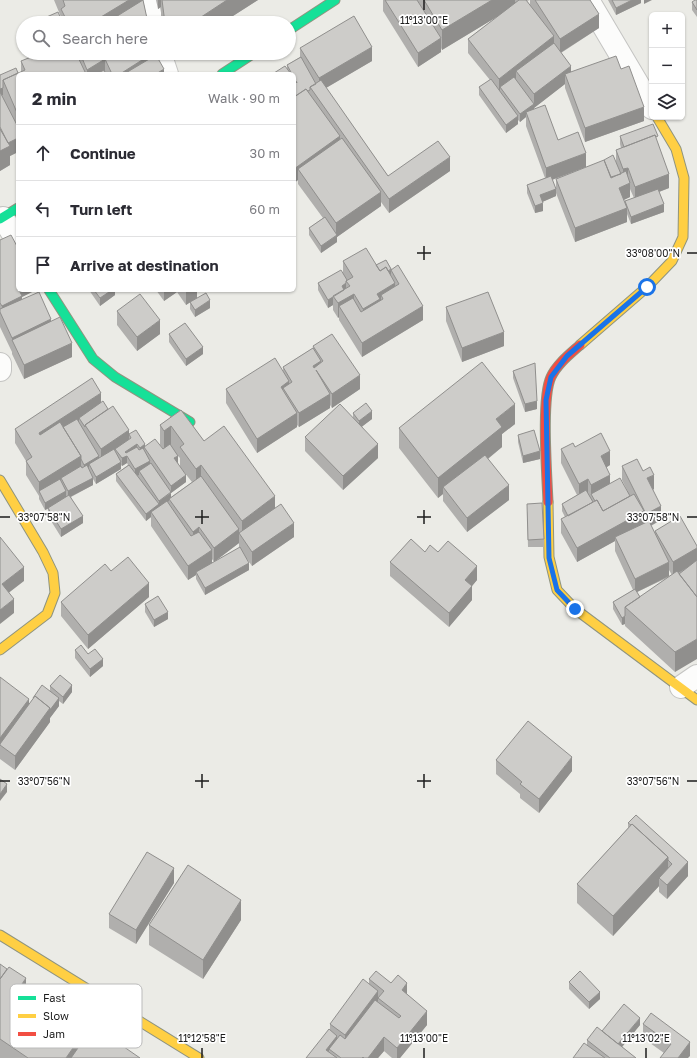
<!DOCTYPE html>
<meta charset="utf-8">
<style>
:root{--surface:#fff;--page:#f7f7f7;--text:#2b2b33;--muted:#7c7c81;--line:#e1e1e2}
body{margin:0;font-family:"Golos Text",sans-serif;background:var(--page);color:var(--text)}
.controls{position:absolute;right:12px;top:12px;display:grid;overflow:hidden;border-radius:6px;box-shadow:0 1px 3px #0004}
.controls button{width:36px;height:36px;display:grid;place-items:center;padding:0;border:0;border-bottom:1px solid var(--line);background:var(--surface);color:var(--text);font:20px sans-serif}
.stop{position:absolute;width:12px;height:12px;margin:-9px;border:3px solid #1a73e8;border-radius:50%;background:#fff}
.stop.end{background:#1a73e8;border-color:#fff;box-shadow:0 1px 4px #0008}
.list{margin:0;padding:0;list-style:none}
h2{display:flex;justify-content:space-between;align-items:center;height:52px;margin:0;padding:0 16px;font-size:17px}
h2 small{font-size:13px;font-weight:400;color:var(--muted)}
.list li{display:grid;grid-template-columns:26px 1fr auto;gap:12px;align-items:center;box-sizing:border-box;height:56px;padding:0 16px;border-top:1px solid var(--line)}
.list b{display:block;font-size:15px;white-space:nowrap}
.list em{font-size:13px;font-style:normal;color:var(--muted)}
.icon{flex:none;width:22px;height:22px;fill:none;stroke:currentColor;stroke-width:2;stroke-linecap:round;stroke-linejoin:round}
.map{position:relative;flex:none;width:697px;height:1058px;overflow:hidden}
.search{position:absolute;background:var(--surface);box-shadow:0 1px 3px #0004;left:16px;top:16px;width:280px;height:44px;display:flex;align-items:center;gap:10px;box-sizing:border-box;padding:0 14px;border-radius:22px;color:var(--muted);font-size:15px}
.panel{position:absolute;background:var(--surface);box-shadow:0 1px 3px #0004;left:16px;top:72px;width:280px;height:220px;border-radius:6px}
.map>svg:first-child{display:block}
</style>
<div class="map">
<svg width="697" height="1058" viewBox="0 0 697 1058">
<rect width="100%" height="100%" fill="#ebebe6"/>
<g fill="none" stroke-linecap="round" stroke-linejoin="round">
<defs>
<path id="street" d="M147 0 152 23
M588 0 652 108
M160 53 167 74
M3 218 18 242
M0 364V370
M681 687 697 676"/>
<path id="fast" d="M289 30 335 0
M222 74 254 53
M0 219 18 208
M49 290 93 359 115 377 190 422"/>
<path id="slow" d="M580 345 647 287 672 261 683 237 684 178 676 149 657 117
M0 480 43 552 53 573 55 593 47 614 0 650
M548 502 549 557 557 590 575 609 697 700
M0 935 199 1058"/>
<path id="jam" d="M548 502C547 475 541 398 551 377 557 364 570 354 580 345"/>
</defs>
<!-- street casing -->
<use href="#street" stroke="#c4c4c2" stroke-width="24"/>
<!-- fast casing -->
<use href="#fast" stroke="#8f947f" stroke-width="11"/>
<!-- slow casing -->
<use href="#slow" stroke="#8f947f" stroke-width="11"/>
<!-- jam casing -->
<use href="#jam" stroke="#8f947f" stroke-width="11"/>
<!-- street -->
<use href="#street" stroke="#fcfcfb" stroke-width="22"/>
<!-- fast -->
<use href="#fast" stroke="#16e098" stroke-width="9"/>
<!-- slow -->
<use href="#slow" stroke="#ffcf43" stroke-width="9"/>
<!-- jam -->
<use href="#jam" stroke="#f24e42" stroke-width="9"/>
</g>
<!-- wall -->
<path fill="#b0afad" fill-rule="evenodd" d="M54 0H143L148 23H33L61 19V17Z
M156 0H258L222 23H162L161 15V7L158 9Z
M383 0H530L527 1 530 5V0H590L599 28 561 53 571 72 621 69 644 121 585 142 565 88V84L534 108V107V109L558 140 586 167 552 180 556 189V179L604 161V160L616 162V150L621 148 620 144V136L658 143 669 188 659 192 664 212 631 224 627 214V222L575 242 556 193V196L542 202 543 211 535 213 527 193V185L545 178 526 126V117L520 122 518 120V124L506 133 479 95V87L490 80 468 53V39L498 16 442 50 441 48V52L418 67 383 11ZM630 189 634 198 625 203 624 200 630 197Z
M608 0H641V3L616 15Z
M697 0V17L692 10V2Z
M300 48 372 61 326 88 388 176 450 171 389 213 381 202V206L337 237V242L321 253 309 235V228L323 218 298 184V180L294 183V74H274V73L287 68V65L300 57Z
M35 53H155V56L164 74H18V152L10 156V165L0 171V75L18 73 21 72V61L36 55Z
M0 240 34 290V291L22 297V299L51 321 72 357 24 379 12 354V352L0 327Z
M386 260 423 320 362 357 339 320V317L338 318 333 310V305L328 308 318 290V283L343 274V261L376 265Z
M89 290H115V295L100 306Z
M156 290H197V298L191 302 210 308 195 317 190 309V302L186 305 177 292 164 301Z
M446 307 504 346 462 362 446 321Z
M117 311 160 334 137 351 117 325Z
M169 334 203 354 186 366 169 342Z
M313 346 360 389 332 408 330 405V408L299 427 297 425V427L257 453 226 403V389L283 370V367L313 348Z
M513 371 537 409 525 412 513 378Z
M101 403 108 409 129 434 145 446 163 449 160 445V425L181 410 204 441 275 507 294 537 252 566 247 559 249 570 205 595 196 579V575L188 580 151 526V517L146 521 116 481V474L128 465 127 463 122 466 121 465V469L96 484 93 479V485L71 497 83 523 61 537 48 516V509L45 510 39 499V496L26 475V461L15 443V429ZM178 456 180 458V467L192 482 171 497V493L186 482 178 463ZM239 543V548L212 563V559L214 562Z
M353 413 372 419 362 426 378 458 343 490 305 451V437L353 417Z
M515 424 502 434V447L488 459 509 500 467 532 443 501V494L438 498 399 448V428Z
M518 435 540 459 523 463 518 442Z
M575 447 610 465 606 467 610 484 628 492 622 480V466L643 471 654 489 653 490 661 520 651 526 655 533V531L697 546 675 672 625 626V624L622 625 613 609V602L633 590 615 551V541L577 562 561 533V519L565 517 562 511V504L577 495 561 463V449ZM669 570 672 575 669 576ZM669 577 640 597 637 592Z
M527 511 544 539V547H528Z
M425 552H438L477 580 472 586V600L449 627 390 576V562Z
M149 597 88 649 61 616V602Z
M145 604 168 619 154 627 145 612Z
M75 650 88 654 103 666 90 677 75 658Z
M0 677 29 705 33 699V698L50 691V686L72 692 63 704 59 701V706L50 718V722L15 770 0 759Z
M496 760 572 771 539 813 520 798V794L496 774Z
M628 823 688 876 667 899 659 892V886L613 936 577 903V884L628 828Z
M174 883 136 944 109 928V914Z
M241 920 203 979 149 945V925Z
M0 964 26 996 82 1043 95 1041 140 1058H0Z
M369 979 391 983 407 994 427 1025 400 1058H392L384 1051 378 1058H306L330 1030V1024L369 984Z
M569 982 600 999 589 1009 569 989Z
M643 1024 690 1056 664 1053 643 1038Z
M640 1025 622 1047 636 1058H573L587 1045V1040L602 1031Z"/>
<!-- shaded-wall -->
<path fill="#908f8d" d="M129 0H143V12L124 23H91Z
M158 0H161V7L158 9Z
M227 0H258L222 23H192Z
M492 0H515V6L442 50V30Z
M632 0H641V3L616 15V8Z
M644 0H652L644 4Z
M599 14V28L560 53V39Z
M554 36V50L516 71V79L502 90 500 87V92L499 93V79Z
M441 38V52L418 67V53Z
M372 47V61L319 92V78Z
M153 53H155V66L142 74H120Z
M168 53H176L168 59Z
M105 59V73L104 74H87V70Z
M571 66V80L565 74V84L534 108V94Z
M164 69V74H156Z
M3 88V95L0 96V89Z
M534 104V111L526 112V117L520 122V114Z
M644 107V121L585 142V128Z
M518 116V124L506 133V125Z
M340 136V150L298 169V180L294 183V169Z
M18 138V152L10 156V165L0 171V151L8 143Z
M586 153V167L546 182V168Z
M450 157V171L389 213V199Z
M628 168V182L623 184V169Z
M669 174V188L635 201V187Z
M630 183V197L619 202V188Z
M556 189V196L540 203V195Z
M381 192V206L337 237V242L321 253V246L336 236V223Z
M543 203V211L535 213V206Z
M664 204V212L631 224V217Z
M627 208V222L575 242V228Z
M391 270V277L381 276Z
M346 283V290L345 298 342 286Z
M395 283V297L383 299 381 295V306L363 323V309L377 294Z
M18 285V290H34V291L22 297V310L2 316V306L17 286Z
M112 290H115V295L100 306V298Z
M164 290H177V292L164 301Z
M188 290H197V298L186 305V291Z
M354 294V308L339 306V317L338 318V303Z
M333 297V305L328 308V300Z
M210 300V308L195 317V310Z
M423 306V320L362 357V343Z
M51 319V333L12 340V352V338Z
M160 320V334L137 351V337Z
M504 332V346L462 362V348Z
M72 343V357L24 379V365Z
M203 347V354L186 366V359Z
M321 361V375L320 376 313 366Z
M360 375V389L332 408V394Z
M289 381V395L283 388V399L281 387Z
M101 393V407L79 418V422L39 447V433Z
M330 394V408L299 427V413Z
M537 401V409L525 412V404Z
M515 404V424L502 434V447L447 492 443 487V494L438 498V478L496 419Z
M372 411V419L359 429V421Z
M297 413V427L257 453V439Z
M171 426V446L164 451V431Z
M129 430V444L115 449V454L101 463V449Z
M137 444V451L127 456V463L122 466V458L125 452Z
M145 444V449L144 447V452L140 455V448Z
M378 444V458L343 490V476Z
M540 451V459L523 463V456Z
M610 451V465L601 471V456Z
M81 456V470L61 478V482L39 491V482Z
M99 456V463L89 464V470L84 472V465Z
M178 456V463L174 466V458Z
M150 461V468L139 471V475L135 477V469Z
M121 462V469L96 484V477Z
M201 465V485L196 489V469Z
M186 475V482L171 493V500L169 499V501L159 508V501L171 493V486Z
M610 475V489L591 494V499V485Z
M654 475V489L647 492V478Z
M93 478V485L68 498V491Z
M588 479V493L579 498V484Z
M509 485V500L467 532V518Z
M66 491V498L45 510V503Z
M275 496V516L242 537V521Z
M159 504V511L151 512V517L146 521V514Z
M661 506V520L646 528V514Z
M644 511V525L615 537V541L577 562V548Z
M83 516V523L61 537V529Z
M294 523V537L252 566V552Z
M199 527V541L193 546V532Z
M239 529V534V533V543L214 562V548Z
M697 548V562L673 576V562Z
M212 550V564L196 572V575L188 580V566Z
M669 562V576L635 593V579Z
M249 563V570L205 595V588Z
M477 566V580L472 586V600L449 627V613L465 580Z
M24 567V581L2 598V584Z
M149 583V597L88 649V635Z
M14 599V613L0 624V610Z
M168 612V619L154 627V620Z
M625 616V624L622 625V618Z
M697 639V659L675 672V652Z
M103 659V666L90 677V669Z
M72 685V692L63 704V697Z
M59 698V706L50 718V722L15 770V756L50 708Z
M29 699V713L0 745V738Z
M572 757V771L539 813V799Z
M7 784V792L0 801V794Z
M668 857V877L659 878V886L613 936V916Z
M688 862V876L667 899V885Z
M174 868V883L136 944V930Z
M241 900V920L203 979V960Z
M26 978V998L18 990Z
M407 983V997L402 990Z
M378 991V1005L345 1049V1035Z
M600 992V999L589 1009V1002Z
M427 1011V1025L400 1058H397V1048Z
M640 1018V1025L617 1053V1046Z
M82 1035V1055L80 1058H66Z
M337 1036V1050L329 1049V1058L326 1050Z
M384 1037V1051L378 1058H368Z
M690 1042V1056L688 1058H678Z"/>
<!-- building -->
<path fill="#cdccc9" stroke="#908f8d" d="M63 0H129L91 23H68L61 9 65 6Z
M143 0 148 23H106Z
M162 0H227L192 23H165Z
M385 0H417L441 38 418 53Z
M424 0H492L442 30Z
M519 0H526L554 36 499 79 468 39Z
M535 0H590L599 14 560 39Z
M612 0H632L616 8Z
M695 0H697V10L692 2Z
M58 12 63 23H33Z
M354 16 372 47 319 78 300 48Z
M554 43 571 66 534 94 516 71Z
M41 53H76L86 74H18V115L3 80 25 70 21 61Z
M80 53H153L120 74H112L105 59 87 70Z
M156 55 164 69 156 74H124Z
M616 56 621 69 629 66 644 107 585 128 565 74Z
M301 57 316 84 310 87V90L308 91 306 89 294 97V79L297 83 294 78V74H292L287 65Z
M285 66 291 74H274V73Z
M16 68 18 73 3 80V88L0 89V75Z
M104 70 106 74H96Z
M514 77 534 104 520 114 500 87Z
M491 79 518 116 506 125 479 87Z
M321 80 388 176 438 141 450 157 389 199 310 87Z
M306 89 340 136 294 169V97Z
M0 92 18 127V138L8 143 0 127Z
M545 105 558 140 578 132 586 153 546 168 526 112Z
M653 124 658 136 656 137 655 135 624 147 620 136Z
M0 129 10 146 0 151Z
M655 135 669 174 635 187 628 168 623 169 616 150Z
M342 138 381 192 336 223 298 169Z
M613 155 621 174 611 177 604 160Z
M604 160 611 178 626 171 630 183 619 188 627 208 575 228 556 179Z
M551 176 556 189 540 195 543 203 535 206 527 185Z
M658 189 664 204 631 217 625 201Z
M325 217 337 235 321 246 309 228Z
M11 235 18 248V285L17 286 18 290H19L22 296 2 306 0 303V240Z
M366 248 380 271 386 267 395 283 377 294 380 299 363 309 354 294 338 303 333 296 350 286 346 281 353 277 343 261Z
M386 260 391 269 388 271 386 267 380 271 376 265Z
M398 265 423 306 362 343 339 306 353 298 361 312 383 299 381 295 399 284 391 270Z
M341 270 347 280 346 281V283L342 286 344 290 328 300 318 283Z
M94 290H112L100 298Z
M39 292 51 319 12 338 0 312V309Z
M488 292 504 332 462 348 446 307Z
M206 293 210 300 195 310 190 302Z
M140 294 160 320 137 337 117 311Z
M60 317 72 343 24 365 12 340Z
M185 323 203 347 186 359 169 334Z
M332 334 360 375 332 394 316 370 330 394 299 413 283 388 292 382 283 367 313 348 321 361 313 366 314 368 323 361 313 346Z
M275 358 289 381 281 387 297 413 257 439 226 389Z
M482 362 515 404 496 419 502 427 438 478 399 428Z
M535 363 537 401 525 404 513 371Z
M92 378 101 393 39 433 40 435 60 422 81 456 39 482 26 461 32 457 15 429Z
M103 401 108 409 85 425V427L79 418Z
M366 403 372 411 359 421 353 413Z
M340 404 378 444 343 476 305 437Z
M113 406 129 430 101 449 85 425Z
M181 410 204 441 224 426 275 496 242 521 201 465 196 469 180 447 184 444 171 426 164 431 160 425Z
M77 419 99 456 84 465 81 459V456L63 427Z
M136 430 145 444 140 448 137 444 125 452 126 453 137 447 139 450 143 448 150 461 135 469 127 456 122 458 115 449 131 438 129 434Z
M534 430 540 451 523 456 518 435Z
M601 433 610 451 601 456 610 475 591 485 588 479 579 484 561 449 573 443 575 447Z
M155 439 163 449 170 444 178 456 174 458 186 475 171 486 144 447Z
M114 449 121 462 96 477 89 464Z
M485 455 509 485 467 518 443 487Z
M637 459 643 471 650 467 654 475 647 478 661 506 646 514 622 466Z
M151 463 171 492 159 501 139 471Z
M87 465 93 478 68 491 61 478 81 466 82 468Z
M129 465 159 504 146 514 116 474Z
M201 476 239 529 214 548 199 527 193 532 169 499Z
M620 478 630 496 603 511 597 500 595 501 591 494Z
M60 479 66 491 45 503 39 491Z
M586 490 593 502 568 516 562 504Z
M634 494 644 511 577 548 561 519 597 500 603 511Z
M69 495 83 516 61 529 48 508Z
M167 501 191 536 199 532 212 550 188 566 151 512Z
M542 503 544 539 528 540 527 504Z
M281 504 294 523 252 552 239 533Z
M680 516 697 546V548L673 562 655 531Z
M649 521 669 562 635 579 615 537Z
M0 537 24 567 2 584 14 599 0 610Z
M411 539 425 552 430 545 438 552 448 541 477 566 465 580 472 586 449 613 390 562Z
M240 547 249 563 205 588 196 572Z
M128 557 149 583 88 635 61 602 105 564 111 571Z
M697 560V597L679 574Z
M677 571 697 597V639L675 652 625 607Z
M635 589 640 597 625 607V616L622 618 613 602Z
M158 596 168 612 154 620 145 604Z
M81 645 88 654 95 649 103 659 90 669 75 650Z
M60 675 72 685 63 697 50 686Z
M0 677 29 699 0 738Z
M42 685 59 698 50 710V708L35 696 33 698Z
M35 696 50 708 15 756 0 745V744Z
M528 721 572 757 539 799 520 784 522 782 496 760Z
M0 779 7 784 0 794Z
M636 815 688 862 667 885 659 878 672 864 668 860V857L632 824 631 825 628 823Z
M632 824 668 857 613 916 577 884Z
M147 852 174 868 136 930 109 914Z
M188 865 241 900 203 960 149 925Z
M0 964 7 969 0 979Z
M9 967 26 978 18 990 82 1035 66 1058H28L0 1039V979Z
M376 971 391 983 398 975 407 983 402 990 427 1011 397 1048 384 1037 368 1058H364L363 1057 362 1058H341L329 1049 340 1035 345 1039 375 1000 399 1018 401 1016 378 998 384 991 369 979Z
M580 971 600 992 589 1002 569 982Z
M363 979 378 991 345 1035 330 1024Z
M624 1004 640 1018 618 1044 602 1031Z
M651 1013 690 1042 678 1058H660L671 1044 643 1024Z
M597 1027 636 1058H610L587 1040Z
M329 1029 337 1036 326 1050 337 1058H306Z
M101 1031 140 1058H71L87 1035 95 1041Z
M584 1043 605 1058H573Z"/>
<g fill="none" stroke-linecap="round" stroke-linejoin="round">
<!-- route -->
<path stroke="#1a73e8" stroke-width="5" d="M575 609 557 590 549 558 546 400 551 377 567 356 647 287"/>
</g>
<!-- ticks -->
<path fill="none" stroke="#1d1d1d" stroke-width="1.5" d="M424 0V10M424 246V260M417 253H431M687 253H697M202 510V524M424 510V524M0 517H10M195 517H209M417 517H431M687 517H697M202 774V788M424 774V788M0 781H10M195 781H209M417 781H431M687 781H697M202 1048V1058M424 1048V1058M646 1048V1058"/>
<!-- legend -->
<rect x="10" y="984" width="132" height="64" rx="6" fill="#fff" stroke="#bbb" stroke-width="1"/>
<rect x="18" y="996" width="18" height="4" fill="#16e098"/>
<rect x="18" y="1014" width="18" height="4" fill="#ffcf43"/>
<rect x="18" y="1032" width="18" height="4" fill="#f24e42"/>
<g font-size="11" fill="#1d1d1d">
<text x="43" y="1002">Fast</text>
<text x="43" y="1020">Slow</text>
<text x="43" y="1038">Jam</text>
</g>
<g font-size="10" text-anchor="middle" fill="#1d1d1d" stroke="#fff" stroke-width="3.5" stroke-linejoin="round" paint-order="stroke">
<text x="424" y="24">11°13'00"E</text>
<text x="653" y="257">33°08'00"N</text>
<text x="44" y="521">33°07'58"N</text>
<text x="653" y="521">33°07'58"N</text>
<text x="44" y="785">33°07'56"N</text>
<text x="653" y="785">33°07'56"N</text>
<text x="202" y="1042">11°12'58"E</text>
<text x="424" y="1042">11°13'00"E</text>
<text x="646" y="1042">11°13'02"E</text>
</g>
</svg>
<div class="controls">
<button>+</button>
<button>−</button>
<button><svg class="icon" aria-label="layers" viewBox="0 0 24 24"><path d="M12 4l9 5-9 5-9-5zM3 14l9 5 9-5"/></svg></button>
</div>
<div class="stop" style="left:647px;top:287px"></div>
<div class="stop end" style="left:575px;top:609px"></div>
<div class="search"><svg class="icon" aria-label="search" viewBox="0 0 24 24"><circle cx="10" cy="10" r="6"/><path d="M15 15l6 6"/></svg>Search here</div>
<section class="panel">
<h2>2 min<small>Walk · 90 m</small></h2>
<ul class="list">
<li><svg class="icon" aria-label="ahead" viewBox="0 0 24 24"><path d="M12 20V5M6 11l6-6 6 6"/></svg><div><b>Continue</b></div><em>30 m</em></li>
<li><svg class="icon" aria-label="left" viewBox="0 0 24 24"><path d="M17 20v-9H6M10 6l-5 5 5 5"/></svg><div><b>Turn left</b></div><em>60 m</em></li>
<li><svg class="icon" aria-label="arrive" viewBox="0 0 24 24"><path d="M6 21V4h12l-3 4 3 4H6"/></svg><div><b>Arrive at destination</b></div></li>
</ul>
</section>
</div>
